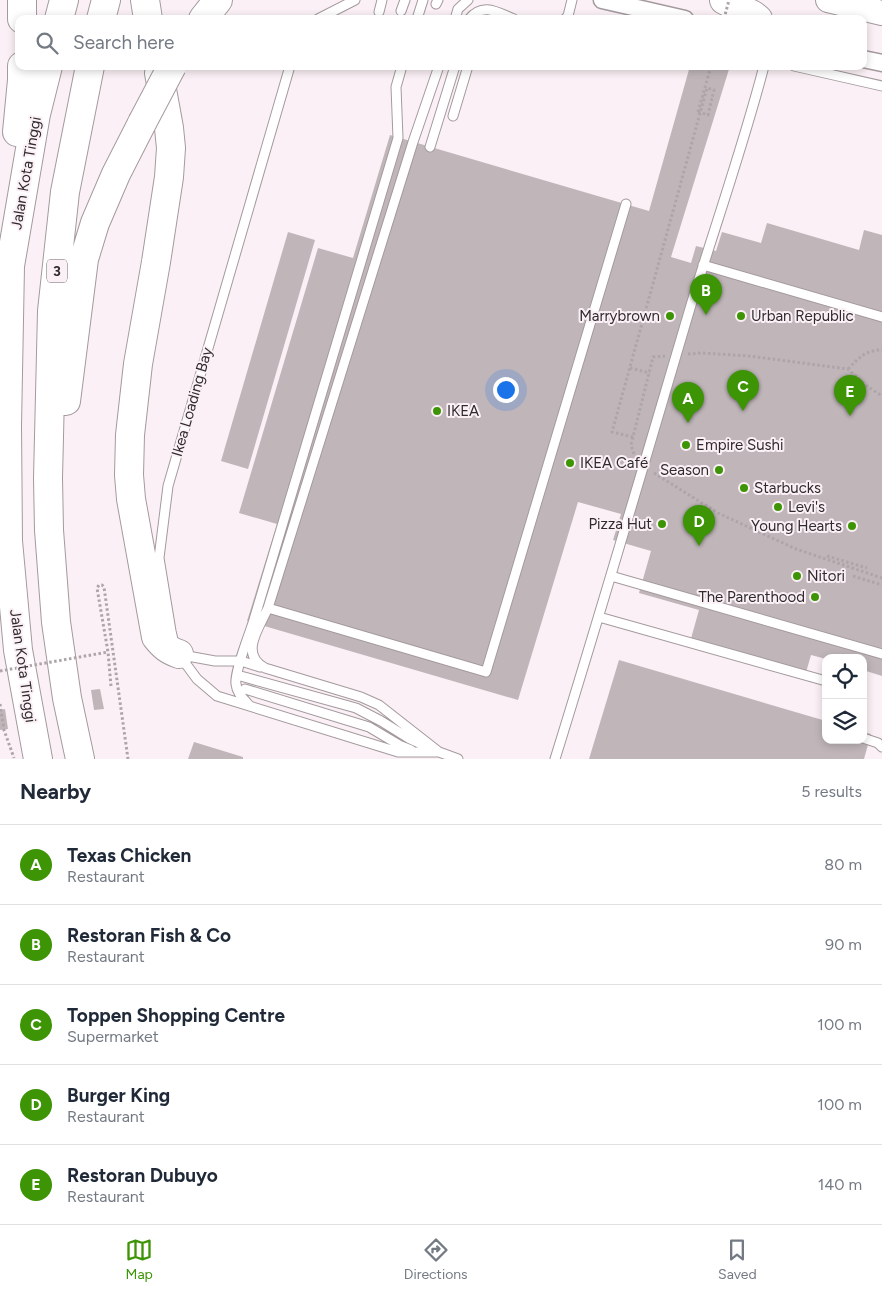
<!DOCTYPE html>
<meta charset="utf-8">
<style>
:root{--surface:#fff;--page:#f6f6f7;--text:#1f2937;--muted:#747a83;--line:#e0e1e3;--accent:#3d9405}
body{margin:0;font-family:Figtree,sans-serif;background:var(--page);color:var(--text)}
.controls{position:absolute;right:15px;bottom:15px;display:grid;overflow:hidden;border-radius:10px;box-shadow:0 2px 8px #0003}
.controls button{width:45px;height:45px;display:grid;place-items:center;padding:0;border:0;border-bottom:1px solid var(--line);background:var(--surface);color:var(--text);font:25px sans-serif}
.you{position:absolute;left:505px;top:389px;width:18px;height:18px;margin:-12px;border:4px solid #fff;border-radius:50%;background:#1a73e8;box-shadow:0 0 0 8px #1a73e833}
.badge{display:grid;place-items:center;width:32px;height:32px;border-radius:50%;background:var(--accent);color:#fff;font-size:16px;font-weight:700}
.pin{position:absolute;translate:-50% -41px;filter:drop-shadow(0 1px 2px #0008)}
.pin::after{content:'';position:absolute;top:26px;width:18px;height:15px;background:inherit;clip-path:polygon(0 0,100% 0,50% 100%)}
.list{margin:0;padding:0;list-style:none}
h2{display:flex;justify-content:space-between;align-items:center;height:65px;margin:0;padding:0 20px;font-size:21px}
h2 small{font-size:16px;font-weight:400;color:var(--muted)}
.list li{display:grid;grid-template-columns:32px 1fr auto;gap:15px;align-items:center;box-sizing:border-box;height:80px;padding:0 20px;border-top:1px solid var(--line)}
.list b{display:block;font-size:19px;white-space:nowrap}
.list p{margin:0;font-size:16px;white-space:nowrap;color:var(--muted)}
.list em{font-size:16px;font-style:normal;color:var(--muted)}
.icon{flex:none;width:28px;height:28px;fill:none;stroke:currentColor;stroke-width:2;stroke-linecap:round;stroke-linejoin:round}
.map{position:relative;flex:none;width:882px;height:759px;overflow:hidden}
.search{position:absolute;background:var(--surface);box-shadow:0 2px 8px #0003;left:15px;right:15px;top:15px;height:55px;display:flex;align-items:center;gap:12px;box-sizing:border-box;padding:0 18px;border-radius:10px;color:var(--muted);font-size:19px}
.sheet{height:465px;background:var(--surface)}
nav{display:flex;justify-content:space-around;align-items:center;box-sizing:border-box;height:70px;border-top:1px solid var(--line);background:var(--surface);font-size:14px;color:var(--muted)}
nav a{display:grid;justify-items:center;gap:2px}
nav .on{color:var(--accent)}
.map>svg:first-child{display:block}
</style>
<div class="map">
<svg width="882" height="759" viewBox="0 0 882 759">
<rect width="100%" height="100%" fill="#fbf0f5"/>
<!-- building -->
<path fill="#c0b6ba" d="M690 66H730L671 257 691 263 696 246 716 251 722 232 761 243 767 223 859 250 864 230 882 235V676L863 670V658H826V659L811 655 805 676 690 642 699 610 639 593 651 551 613 540 621 514 578 502 518 700 247 621 277 524 239 513 318 248 353 258 390 135 649 211Z
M288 232 315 240 248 469 221 461Z
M619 660 826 721V740H863V732L871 734 864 759H589Z
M100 689 104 709 94 710 91 690Z
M5 709 8 729 0 730V710Z
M194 742 243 757V759H188Z"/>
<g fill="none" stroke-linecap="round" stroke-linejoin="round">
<defs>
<path id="service" d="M436 4 438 0
M401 11 405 0
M379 12 382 0
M318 19 355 0
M417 19 423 0
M455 19 458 9 468 0
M469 19C483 2 497 12 514 19
M565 19 568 16 572 0
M439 66 413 142 268 608C259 628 239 654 265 668L361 697 379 705 439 752
M794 66 882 86
M453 116 468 66
M430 147 455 66
M703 265 882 317
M611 576 882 654
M268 608 486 672 626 204
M599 617 826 681
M174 644 171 631 159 558 168 486 290 66
M182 655 215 661H241L260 667
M180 656 197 679 217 696 398 752H439
M237 675 356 708 381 721 410 739 439 752 458 759
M245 689 369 727 401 746 411 750
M248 704C242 697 237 693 236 684 234 673 249 635 253 623L398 138 396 87 402 66
M863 738 878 743 882 747
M555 759C602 608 646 457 691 305 715 226 743 147 764 66"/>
<path id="minor" d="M602 0 685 19
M863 59 882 63"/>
<path id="secondary" d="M828 0 882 13"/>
<path id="trunk" d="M145 0 148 19
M724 0 753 15 758 19
M22 19V0
M59 19 64 0
M101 19 106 0
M203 19 218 0
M159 73 169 128 171 148 169 177 156 262 138 364 130 435 129 475 131 499 156 637C163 646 168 650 179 654
M17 132 22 80V66
M66 401 84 259 95 223 116 174 142 123
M38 759 18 650 8 541 7 426 10 266 36 114 48 66
M80 759 67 698 56 622 49 530 48 478 52 311 65 192 90 66"/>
</defs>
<!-- service casing -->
<use href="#service" stroke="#a49a9e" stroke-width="11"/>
<!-- minor casing -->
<use href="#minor" stroke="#a49a9e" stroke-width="19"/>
<!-- secondary casing -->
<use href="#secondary" stroke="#a49a9e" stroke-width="26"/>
<!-- trunk casing -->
<use href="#trunk" stroke="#a49a9e" stroke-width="30"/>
<!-- path -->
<path stroke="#aea5a9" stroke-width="3" stroke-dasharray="2.5 2.5" stroke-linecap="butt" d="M698 112 711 66
M688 354 702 353 749 356 848 369 864 384 882 396
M630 368 650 373
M848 369C859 358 865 350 882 350
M633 437 612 432 707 88 714 90 712 98
M634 454 631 445 653 357 665 356
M654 473 718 513 796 549 882 578
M827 556 867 568
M853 576 882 585
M111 686 108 652 97 588 99 585H102L104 587 128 759
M0 704 4 730 14 758"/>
<!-- service -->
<use href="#service" stroke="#fff" stroke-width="9"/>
<!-- minor -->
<use href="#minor" stroke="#fff" stroke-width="16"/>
<!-- secondary -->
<use href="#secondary" stroke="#fff" stroke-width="24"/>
<!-- trunk -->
<use href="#trunk" stroke="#fff" stroke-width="28"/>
<defs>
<path id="trunk-bridge" d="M142 123 172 66"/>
</defs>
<!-- trunk-bridge casing -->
<use href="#trunk-bridge" stroke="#a49a9e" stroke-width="30" stroke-linecap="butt"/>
<!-- path-bridge -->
<path stroke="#aea5a9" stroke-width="3" stroke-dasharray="2.5 2.5" stroke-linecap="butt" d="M724 19 729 0
M698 112 708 115 712 98
M0 671 108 652"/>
<!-- trunk-bridge -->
<use href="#trunk-bridge" stroke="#fff" stroke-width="28"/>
</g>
<!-- markers -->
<g fill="#3d9405" stroke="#fbf0f5" stroke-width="2">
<circle cx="670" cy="316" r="5"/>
<circle cx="741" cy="316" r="5"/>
<circle cx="437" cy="411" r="5"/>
<circle cx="686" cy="445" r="5"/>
<circle cx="570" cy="463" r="5"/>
<circle cx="719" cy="470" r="5"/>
<circle cx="744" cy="488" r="5"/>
<circle cx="778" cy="507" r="5"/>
<circle cx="662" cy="524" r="5"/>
<circle cx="852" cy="526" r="5"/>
<circle cx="797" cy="576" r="5"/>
<circle cx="815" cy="597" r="5"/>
</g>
<g text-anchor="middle" stroke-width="4" stroke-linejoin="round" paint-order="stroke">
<!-- shield labels -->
<rect fill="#fbf0f5" stroke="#6c6669" stroke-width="1" x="47" y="259.5" width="20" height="23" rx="4"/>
<g font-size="14" font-weight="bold" fill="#2f2b2d">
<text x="57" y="276">3</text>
</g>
<!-- street labels -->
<g font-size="15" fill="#2f2b2d" stroke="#fbf0f5">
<text transform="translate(26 173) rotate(-80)" y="5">Jalan Kota Tinggi</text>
<text transform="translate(192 402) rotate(-74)" y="5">Ikea Loading Bay</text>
<text transform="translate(23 666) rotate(82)" y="5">Jalan Kota Tinggi</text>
</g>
<!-- poi labels -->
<g font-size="15" fill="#2f2b2d" stroke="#fbf0f5" text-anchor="start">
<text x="660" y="321" text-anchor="end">Marrybrown</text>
<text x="751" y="321">Urban Republic</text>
<text x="447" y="416">IKEA</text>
<text x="696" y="450">Empire Sushi</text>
<text x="580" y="468">IKEA Café</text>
<text x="709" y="475" text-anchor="end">Season</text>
<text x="754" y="493">Starbucks</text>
<text x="788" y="512">Levi's</text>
<text x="652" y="529" text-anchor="end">Pizza Hut</text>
<text x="842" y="531" text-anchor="end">Young Hearts</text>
<text x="807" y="581">Nitori</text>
<text x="805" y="602" text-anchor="end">The Parenthood</text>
</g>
</g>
</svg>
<div class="controls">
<button><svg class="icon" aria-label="locate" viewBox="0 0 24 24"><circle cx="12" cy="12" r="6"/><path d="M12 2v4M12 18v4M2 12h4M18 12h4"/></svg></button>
<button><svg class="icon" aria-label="layers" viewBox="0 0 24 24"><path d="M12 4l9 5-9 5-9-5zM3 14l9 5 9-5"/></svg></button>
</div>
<div class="you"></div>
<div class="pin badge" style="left:688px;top:423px">A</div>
<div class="pin badge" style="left:706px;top:315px">B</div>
<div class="pin badge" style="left:743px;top:411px">C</div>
<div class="pin badge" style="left:699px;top:546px">D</div>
<div class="pin badge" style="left:850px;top:416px">E</div>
<div class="search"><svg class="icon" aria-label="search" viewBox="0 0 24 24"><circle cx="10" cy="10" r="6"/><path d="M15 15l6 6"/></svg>Search here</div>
</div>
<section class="sheet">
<h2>Nearby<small>5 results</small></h2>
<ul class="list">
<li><span class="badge">A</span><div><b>Texas Chicken</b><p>Restaurant</p></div><em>80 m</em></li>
<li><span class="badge">B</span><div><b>Restoran Fish &amp; Co</b><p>Restaurant</p></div><em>90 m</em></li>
<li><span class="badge">C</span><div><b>Toppen Shopping Centre</b><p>Supermarket</p></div><em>100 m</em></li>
<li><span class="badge">D</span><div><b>Burger King</b><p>Restaurant</p></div><em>100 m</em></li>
<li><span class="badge">E</span><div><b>Restoran Dubuyo</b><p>Restaurant</p></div><em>140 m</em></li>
</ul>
</section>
<nav>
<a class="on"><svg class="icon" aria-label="map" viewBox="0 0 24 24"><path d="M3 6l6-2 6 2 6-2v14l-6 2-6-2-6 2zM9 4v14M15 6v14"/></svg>Map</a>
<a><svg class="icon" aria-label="directions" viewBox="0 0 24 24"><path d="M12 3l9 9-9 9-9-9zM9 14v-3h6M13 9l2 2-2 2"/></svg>Directions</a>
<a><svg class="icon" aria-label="saved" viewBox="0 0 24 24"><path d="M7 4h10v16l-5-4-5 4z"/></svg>Saved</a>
</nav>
